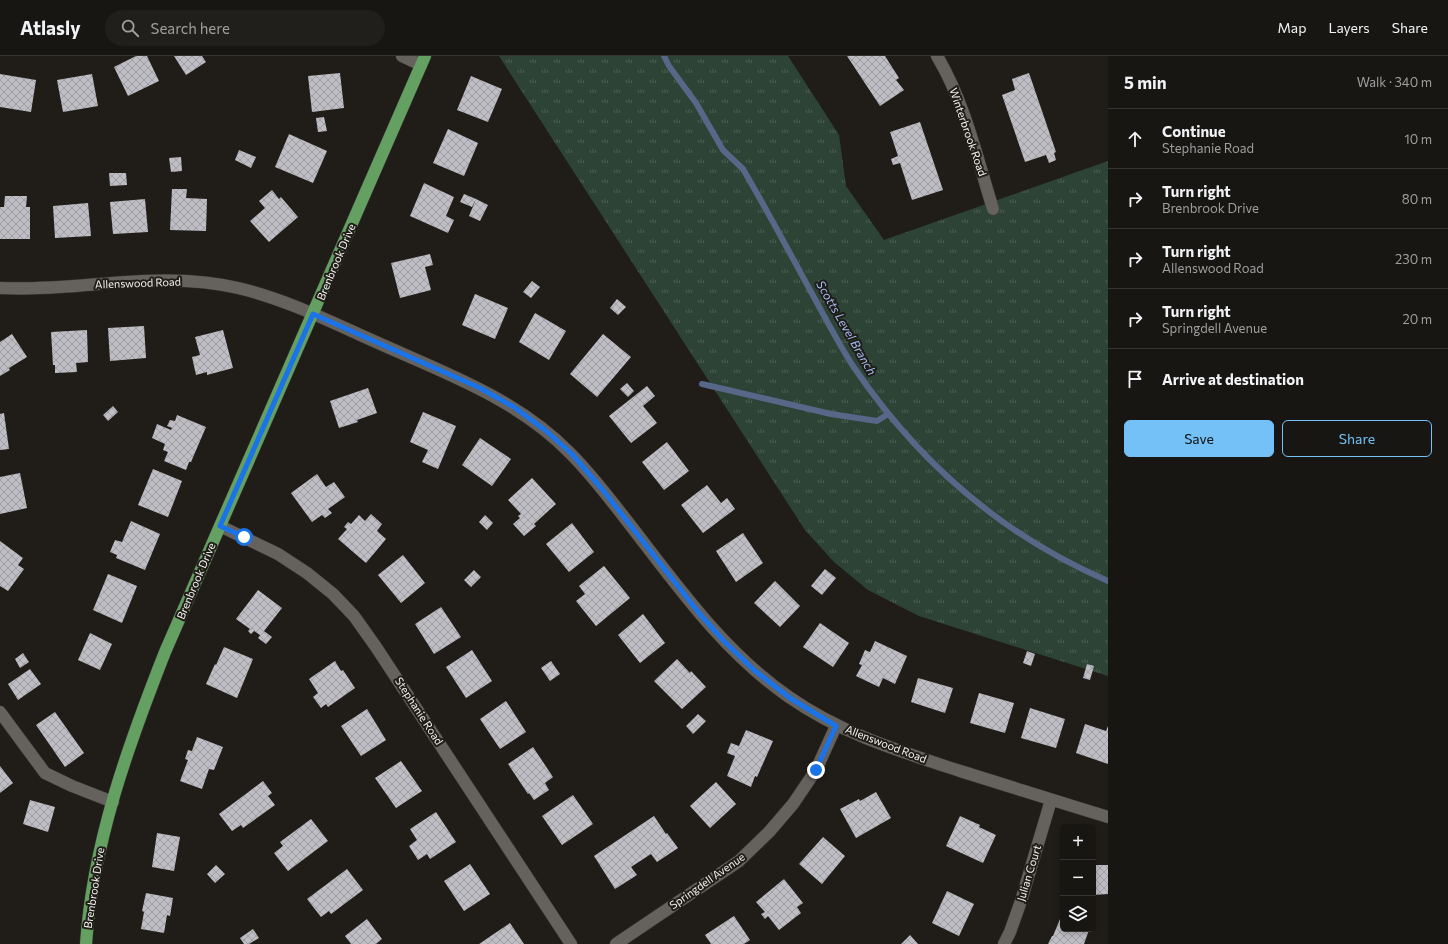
<!DOCTYPE html>
<meta charset="utf-8">
<style>
:root{--surface:#181613;--page:#211f1c;--text:#f1f3f6;--muted:#9f9fa0;--line:#363533;--accent:#73c1f6}
body{margin:0;font-family:Commissioner,sans-serif;background:var(--page);color:var(--text)}
.controls{position:absolute;right:12px;bottom:12px;display:grid;overflow:hidden;border-radius:6px;box-shadow:0 2px 6px #0003}
.controls button{width:36px;height:36px;display:grid;place-items:center;padding:0;border:0;border-bottom:1px solid var(--line);background:var(--surface);color:var(--text);font:20px sans-serif}
.stop{position:absolute;width:12px;height:12px;margin:-9px;border:3px solid #1a73e8;border-radius:50%;background:#fff}
.stop.end{background:#1a73e8;border-color:#fff;box-shadow:0 1px 4px #0008}
.list{margin:0;padding:0;list-style:none}
h2{display:flex;justify-content:space-between;align-items:center;height:52px;margin:0;padding:0 16px;font-size:17px}
h2 small{font-size:13px;font-weight:400;color:var(--muted)}
.list li{display:grid;grid-template-columns:26px 1fr auto;gap:12px;align-items:center;box-sizing:border-box;height:60px;padding:0 16px;border-top:1px solid var(--line)}
.list b{display:block;font-size:15px;white-space:nowrap}
.list p{margin:0;font-size:13px;white-space:nowrap;color:var(--muted)}
.list em{font-size:13px;font-style:normal;color:var(--muted)}
.actions{display:flex;gap:8px;padding:12px 16px}
.actions a{flex:1;padding:9px 0;border:1px solid var(--accent);border-radius:6px;text-align:center;font-size:14px;color:var(--accent)}
.actions .main{background:var(--accent);color:#111}
.icon{flex:none;width:22px;height:22px;fill:none;stroke:currentColor;stroke-width:2;stroke-linecap:round;stroke-linejoin:round}
.map{position:relative;flex:none;width:1108px;height:888px;overflow:hidden}
header{display:flex;align-items:center;gap:24px;box-sizing:border-box;height:56px;padding:0 20px;background:var(--surface);border-bottom:1px solid var(--line)}
header strong{font-size:19px}
nav{display:flex;gap:22px;margin-inline-start:auto;font-size:14px}
.search{width:280px;height:36px;background:var(--page);display:flex;align-items:center;gap:10px;box-sizing:border-box;padding:0 14px;border-radius:22px;color:var(--muted);font-size:15px}
main{display:flex}
aside{flex:1;background:var(--surface)}
.map>svg:first-child{display:block}
</style>
<header>
<strong>Atlasly</strong>
<div class="search"><svg class="icon" aria-label="search" viewBox="0 0 24 24"><circle cx="10" cy="10" r="6"/><path d="M15 15l6 6"/></svg>Search here</div>
<nav><a>Map</a><a>Layers</a><a>Share</a></nav>
</header>
<main>
<div class="map">
<svg width="1108" height="888" viewBox="0 0 1108 888">
<defs>
<pattern id="park-tufts" width="24" height="20" patternUnits="userSpaceOnUse"><rect width="24" height="20" fill="#2d4336"/><path d="M3 7l-1-3M5 7V3M7 7l1-3M15 17l-1-3M17 17v-4M19 17l1-3" fill="none" stroke="#4c5f53"/></pattern>
<pattern id="building-cross-hatch" width="8" height="8" patternUnits="userSpaceOnUse"><rect width="8" height="8" fill="#bdbdc3"/><path d="M0 0l8 8M0 8l8-8" fill="none" stroke="#a0a0a4"/></pattern>
</defs>
<rect width="100%" height="100%" fill="#201d19"/>
<!-- park -->
<path fill="url(#park-tufts)" d="M499 0H788L839 79 846 130 884 184 1108 105V620L919 560 868 534 834 506 805 474Z"/>
<g fill="none" stroke-linecap="round" stroke-linejoin="round">
<!-- stream -->
<path stroke="#576787" stroke-width="6" d="M664 0 669 10 696 47 723 94 743 113C768 156 792 201 816 245 828 267 840 290 853 310 918 406 1001 479 1108 525
M702 328 831 358 877 365 888 358"/>
</g>
<!-- building -->
<path fill="url(#building-cross-hatch)" d="M136 0H147L159 25 128 40 114 11Z
M174 0H202L206 6 186 19Z
M847 0H885L899 22 896 24 904 34 880 50Z
M340 17 344 52 312 56 308 20Z
M1029 17 1056 96 1054 97 1056 104 1049 107 1046 99 1025 106 1002 39 1015 34 1012 23Z
M0 18 36 24 31 56 0 51Z
M92 18 98 50 63 56 57 24Z
M471 20 502 33 488 66 457 54Z
M324 61 327 75 318 76 316 62Z
M920 66 943 134 912 144 900 107 893 109 891 103 898 100 890 76Z
M448 73 478 87 464 120 433 107Z
M289 78 327 95 313 127 275 111Z
M239 94 256 101 251 112 235 104Z
M181 101 182 115 171 116 169 102Z
M109 117H126L127 129 110 130Z
M424 127 454 141 446 160 454 164 448 177 410 160Z
M172 133H187L186 142 207 143 206 175 170 174Z
M272 134 279 143 281 141 298 161 269 186 250 165 265 152 259 145Z
M464 138 476 143 472 151 460 146Z
M5 140H27L26 151H30V183H0V151H4Z
M145 143 148 176 113 178 110 146Z
M476 143 488 149 480 165 469 160Z
M88 147 91 180 55 182 53 150Z
M430 198 433 209 425 211 431 234 400 242 391 207Z
M532 225 540 231 531 242 523 236Z
M475 238 508 252 495 283 462 269Z
M617 243 626 251 618 259 610 252Z
M535 257 566 275 549 304 519 286Z
M144 270 146 302 110 305 108 272Z
M87 274 88 306 76 307 77 316 55 317V309H53L51 276Z
M223 274 233 312 207 319V316L196 319 192 301 200 299 195 281Z
M12 278 27 301 9 312 10 314 0 320V286Z
M603 278 631 301 597 341 570 318Z
M627 327 634 335 628 341 620 333Z
M647 330 655 340 643 350 657 367 631 387 609 360Z
M368 332 377 357 357 364 358 366 339 372 330 345Z
M113 350 118 356 108 365 103 359Z
M423 356 456 370 438 413 422 406 428 394 410 386Z
M4 357 9 393 0 394V358Z
M177 359 206 371 191 406H189L186 414 164 405 168 396 163 394 165 388 152 382 157 368 171 374 172 372 167 370 170 364 175 365Z
M480 382 511 403 492 430 462 409Z
M667 386 689 415 664 434 642 406Z
M153 413 182 425 168 461 138 449Z
M20 417 27 452 0 458V421Z
M317 418 326 431 334 426 345 441 328 453 332 457 325 462 322 459 312 466 291 437Z
M532 422 556 448 534 468 536 470 524 480 513 468 520 462 518 460 521 458 508 444Z
M707 429 721 447 727 442 735 453 703 477 681 449Z
M371 458 382 468 377 475 386 483 366 507 338 483 347 473 344 471 348 466 351 468 359 459 365 465Z
M485 459 493 467 487 474 479 466Z
M131 465 160 478 145 514 116 502 117 499 110 496 115 484 122 486Z
M572 467 594 496 569 516 546 488Z
M743 477 763 507 736 526 716 495Z
M0 485 23 502 18 509 24 513 8 535 0 530Z
M403 499 425 527 401 547 378 519Z
M604 510 630 542 596 570 576 545 585 538 579 530Z
M825 513 836 522 822 539 811 530Z
M474 514 481 521 471 531 464 524Z
M108 518 137 530 122 567 93 554Z
M775 525 800 550 780 571 754 547Z
M258 534 282 552 264 575 272 581 266 588 258 582 260 579 254 575 251 578 248 575 250 573 236 563Z
M441 551 461 581 434 598 415 568Z
M643 558 665 587 640 607 618 579Z
M820 567 849 587 833 611 803 591Z
M90 577 112 588 100 614 78 604Z
M875 585 907 600 895 628 883 622 879 631 856 620 862 609 859 608 865 594 870 596Z
M224 591 253 603 237 642 206 628 215 608 216 609Z
M472 594 492 625 466 642 446 611Z
M1027 595 1035 598 1031 610 1023 607Z
M23 597 29 606 20 612 15 603Z
M677 603 690 617 691 615 706 631 682 653 654 625Z
M335 605 341 615 343 614 355 632 328 651 326 648 321 652 313 641 318 637 309 623Z
M551 605 560 618 550 625 541 612Z
M1087 608 1094 610 1090 624 1083 622Z
M30 613 41 628 18 644 8 628Z
M918 622 953 632 945 657 911 646Z
M979 637 1014 647 1005 677 970 667Z
M506 645 526 676 500 693 480 663Z
M1030 652 1065 663 1056 692 1021 682Z
M367 653 386 684 361 700 341 670Z
M55 656 84 697 65 711 36 669Z
M698 658 706 665 693 678 686 670Z
M1085 668 1106 675 1108 670V708L1076 697Z
M746 674 773 685 757 721 755 720 751 731 727 720 735 700 727 697 731 687 739 690Z
M197 681 223 691 214 714 209 713 202 733 180 725 188 704 185 703 188 694 192 695Z
M533 691 553 721 545 727 549 734 534 744 529 737 528 738 508 708Z
M401 705 422 735 396 752 375 722Z
M0 710 13 727 0 737Z
M263 725 272 737 268 740 275 749 243 772 241 769 232 775 219 758Z
M716 726 736 748 710 772 690 750Z
M876 736 891 762 856 782 840 753 859 743 860 745Z
M573 739 593 768 562 789 542 760Z
M30 744 55 751 48 776 23 768Z
M436 756 456 786 430 803 427 798 418 804 409 790 417 784 410 773Z
M654 760 666 778 667 777 678 792 657 806 651 798 631 811 637 819 615 833 594 800Z
M960 760 980 769 979 771 996 779 983 807 946 790Z
M311 763 328 785 288 815 274 797 283 790 280 786Z
M157 777 180 781 174 815 152 811Z
M823 781 845 800 822 828 799 808Z
M470 808 490 838 464 855 444 825Z
M216 809 225 818 215 827 207 818Z
M1093 809H1108V838L1093 839Z
M347 813 363 834 331 858 329 855 321 861 307 843Z
M784 823 803 847 797 851 801 857 779 874 768 860 765 863 761 858 765 856 756 846Z
M947 835 974 848 959 880 932 867Z
M146 837 173 842 170 860 167 859 164 877 141 873 144 856 142 855Z
M734 860 750 884 744 888H711L705 879Z
M367 863 382 883 376 888H351L345 880Z
M1060 863 1063 864V873H1086L1089 874 1084 888H1048L1052 880H1053Z
M510 867 524 888H479Z
M253 873 259 882 249 888H244L240 882Z
M910 879 918 888H901Z"/>
<g fill="none" stroke-linecap="round" stroke-linejoin="round">
<defs>
<path id="minor" d="M402 0 421 9
M937 0C965 47 977 102 993 153
M0 232C79 236 159 213 238 232 286 243 331 266 376 286 445 317 516 342 570 397 590 417 607 439 624 461 674 525 721 594 789 641 842 678 899 695 960 715 1009 730 1058 746 1108 761
M220 470 278 498 307 517 333 538 354 560 376 591 571 888
M0 656 45 717 72 730 113 746
M616 888 739 805 769 776 793 748 816 714 836 670
M1004 888 1010 876 1021 845 1051 744"/>
<path id="major" d="M86 888C93 786 128 690 165 596L425 0"/>
</defs>
<!-- minor casing -->
<use href="#minor" stroke="#3d3b38" stroke-width="13"/>
<!-- major casing -->
<use href="#major" stroke="#3d3b38" stroke-width="13"/>
<!-- minor -->
<use href="#minor" stroke="#65625d" stroke-width="12"/>
<!-- major -->
<use href="#major" stroke="#63a061" stroke-width="12"/>
</g>
<g fill="none" stroke-linecap="round" stroke-linejoin="round">
<!-- route -->
<path stroke="#1a73e8" stroke-width="5" d="M244 481 220 470 313 258 480 332 514 351 545 374 572 398 602 433 699 557 723 584 754 614 790 642 836 670 816 714"/>
</g>
<g text-anchor="middle" stroke-width="4" stroke-linejoin="round" paint-order="stroke">
<!-- street labels -->
<g font-size="11" fill="#f5f3f0" stroke="#201d19">
<text transform="translate(968 76) rotate(71)" y="4">Winterbrook Road</text>
<text transform="translate(336 206) rotate(-67)" y="4">Brenbrook Drive</text>
<text transform="translate(138 227) rotate(-2)" y="4">Allenswood Road</text>
<text transform="translate(196 525) rotate(-67)" y="4">Brenbrook Drive</text>
<text transform="translate(419 655) rotate(57)" y="4">Stephanie Road</text>
<text transform="translate(886 688) rotate(21)" y="4">Allenswood Road</text>
<text transform="translate(1029 817) rotate(-73)" y="4">Julian Court</text>
<text transform="translate(707 825) rotate(-35)" y="4">Springdell Avenue</text>
<text transform="translate(94 832) rotate(-81)" y="4">Brenbrook Drive</text>
</g>
<!-- water labels -->
<g font-size="12" font-style="italic" fill="#a3bff6" stroke="#201d19">
<text transform="translate(846 272) rotate(60)" y="4">Scotts Level Branch</text>
</g>
</g>
</svg>
<div class="controls">
<button>+</button>
<button>−</button>
<button><svg class="icon" aria-label="layers" viewBox="0 0 24 24"><path d="M12 4l9 5-9 5-9-5zM3 14l9 5 9-5"/></svg></button>
</div>
<div class="stop" style="left:244px;top:481px"></div>
<div class="stop end" style="left:816px;top:714px"></div>
</div>
<aside>
<h2>5 min<small>Walk · 340 m</small></h2>
<ul class="list">
<li><svg class="icon" aria-label="ahead" viewBox="0 0 24 24"><path d="M12 20V5M6 11l6-6 6 6"/></svg><div><b>Continue</b><p>Stephanie Road</p></div><em>10 m</em></li>
<li><svg class="icon" aria-label="right" viewBox="0 0 24 24"><path d="M7 20v-9h11M14 6l5 5-5 5"/></svg><div><b>Turn right</b><p>Brenbrook Drive</p></div><em>80 m</em></li>
<li><svg class="icon" aria-label="right" viewBox="0 0 24 24"><path d="M7 20v-9h11M14 6l5 5-5 5"/></svg><div><b>Turn right</b><p>Allenswood Road</p></div><em>230 m</em></li>
<li><svg class="icon" aria-label="right" viewBox="0 0 24 24"><path d="M7 20v-9h11M14 6l5 5-5 5"/></svg><div><b>Turn right</b><p>Springdell Avenue</p></div><em>20 m</em></li>
<li><svg class="icon" aria-label="arrive" viewBox="0 0 24 24"><path d="M6 21V4h12l-3 4 3 4H6"/></svg><div><b>Arrive at destination</b></div></li>
</ul>
<div class="actions"><a class="main">Save</a><a>Share</a></div>
</aside>
</main>
